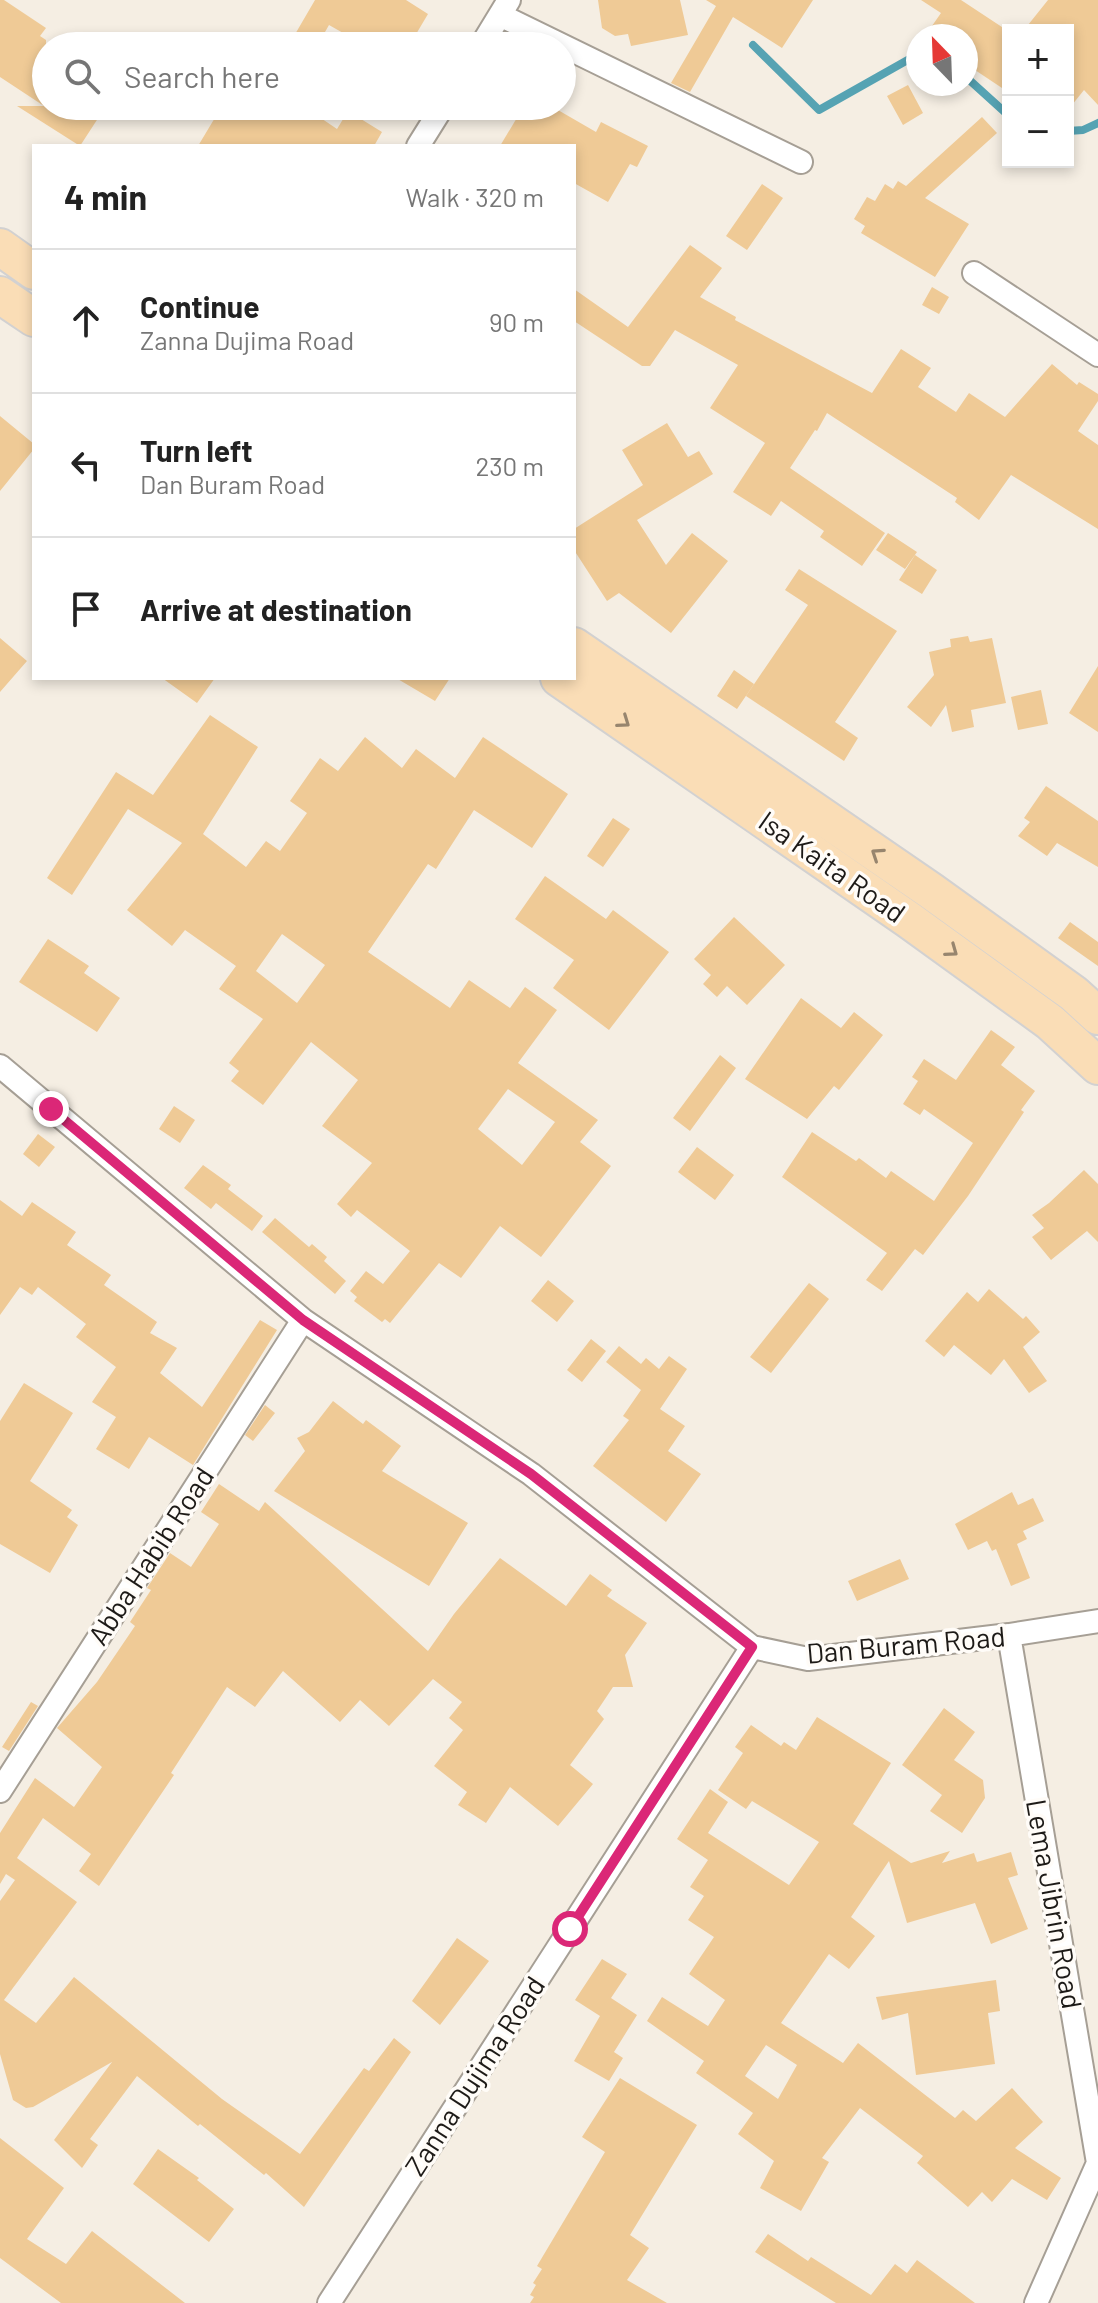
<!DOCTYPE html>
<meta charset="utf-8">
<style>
:root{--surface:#fff;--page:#f2f2f2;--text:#222;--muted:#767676;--line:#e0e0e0}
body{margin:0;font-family:Barlow,sans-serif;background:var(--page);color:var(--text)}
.controls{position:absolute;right:24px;top:24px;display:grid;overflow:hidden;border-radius:0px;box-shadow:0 4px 12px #0003}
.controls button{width:72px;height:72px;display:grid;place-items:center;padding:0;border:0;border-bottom:2px solid var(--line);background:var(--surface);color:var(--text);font:40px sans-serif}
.compass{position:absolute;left:906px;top:24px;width:72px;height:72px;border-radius:50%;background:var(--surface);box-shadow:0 4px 12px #0003;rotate:337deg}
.stop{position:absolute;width:24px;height:24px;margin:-18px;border:6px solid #db2777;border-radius:50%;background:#fff}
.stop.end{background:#db2777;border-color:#fff;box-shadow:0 2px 8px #0008}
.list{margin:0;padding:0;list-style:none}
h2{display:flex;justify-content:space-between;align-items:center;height:104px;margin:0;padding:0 32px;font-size:34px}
h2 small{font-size:26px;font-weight:400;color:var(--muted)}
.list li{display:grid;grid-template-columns:52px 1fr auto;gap:24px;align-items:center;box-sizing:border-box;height:144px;padding:0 32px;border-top:2px solid var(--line)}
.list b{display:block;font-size:30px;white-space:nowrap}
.list p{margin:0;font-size:26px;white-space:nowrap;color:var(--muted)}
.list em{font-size:26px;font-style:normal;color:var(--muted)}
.icon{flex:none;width:44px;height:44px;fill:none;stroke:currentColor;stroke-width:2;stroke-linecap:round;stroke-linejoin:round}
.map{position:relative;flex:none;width:1098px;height:2303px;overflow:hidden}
.search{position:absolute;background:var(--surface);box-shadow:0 4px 12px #0003;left:32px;top:32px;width:544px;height:88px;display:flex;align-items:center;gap:20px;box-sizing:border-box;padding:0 28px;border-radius:44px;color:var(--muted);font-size:30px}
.panel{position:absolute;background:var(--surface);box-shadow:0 4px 12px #0003;left:32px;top:144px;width:544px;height:536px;border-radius:0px}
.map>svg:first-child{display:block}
</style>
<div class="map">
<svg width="1098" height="2303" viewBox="0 0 1098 2303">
<rect width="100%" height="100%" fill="#f5eee3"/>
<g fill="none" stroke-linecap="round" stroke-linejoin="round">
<!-- stream -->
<path stroke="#56a3b3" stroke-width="8" d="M753 45 819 110 913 57 918 59
M966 77 1008 115
M1068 131 1083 130 1098 123"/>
</g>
<!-- building -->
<path fill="#efca96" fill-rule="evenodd" d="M0 0H4L46 28 40 36 46 40V106H106L80 146 17 106H44L0 77Z
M315 0H406L428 14 409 46H366L329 25 317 46H312L294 36Z
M598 0H680L688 35 631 46 628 34 615 36 602 28Z
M706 0H813L782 48 733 17 690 92 671 83 716 6Z
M921 0H961L1008 31V92L966 64V36H925L941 13Z
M1048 0H1098V105L1084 90 1068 110V30H1024Z
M908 85 923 113 903 125 887 96Z
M222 106H303L337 129 348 111 382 132 374 146H198Z
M524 106H551L596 132 601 122 648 146 637 167 630 164 608 202 574 183V146H500Z
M982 117 997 133 925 198 969 224 935 277 861 233 865 226 854 219 867 197 875 201 885 184 893 189 898 181 906 186Z
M762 184 783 198 747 250 726 236Z
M690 245 722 268 700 297 736 317 735 320 872 393 901 349 931 368 918 387 956 412 969 393 1005 417 1052 364 1077 385 1079 382 1098 394V401L1078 431 1098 445V529L1011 475 979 520 955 502 957 498 827 413 817 431 815 430 790 468 885 533 862 566 820 537 824 531 781 501 771 516 733 492 765 443 710 408 738 365 675 330 650 366H642L574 321V289L628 327Z
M932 287 949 297 939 314 922 305Z
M0 416 34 444V449L0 491Z
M667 423 688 457 699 451 713 474 637 520 666 565 692 533 728 561 671 633 619 593 607 601 574 550V529L643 485 622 450Z
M888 533 917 552 905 569 876 550Z
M915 555 937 570 922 594 899 580Z
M799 569 897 631 835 722 858 738 844 761 746 696 808 605 785 590Z
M968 636 970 642 992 638 1006 703 971 710 974 727 952 732 946 705 931 727 907 707 934 675 929 652 951 647 950 639Z
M0 638 27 661 0 692Z
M1098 666V732L1069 713Z
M734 670 754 684 737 709 717 696Z
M162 678H215L197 703Z
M396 678H450L435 701Z
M1041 690 1048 724 1018 730 1011 697Z
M210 715 258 747 203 834 246 867 266 841 280 851 307 813 290 801 320 758 338 771 365 737 402 768 416 749 455 778 483 737 568 794 532 848 474 810 436 869 428 864 368 952 450 1008 469 980 510 1008 525 987 557 1010 518 1063 598 1120 580 1142 611 1166 541 1257 500 1226 461 1278 439 1263 390 1323 385 1319 382 1322 354 1301 357 1297 350 1291 366 1271 383 1284 410 1251 357 1210 351 1217 337 1204 372 1163 322 1126 358 1080 311 1042 263 1105 231 1081 239 1071 229 1063 263 1019 219 989 236 966 185 930 172 946 127 910 182 843 128 809 72 895 47 878 116 772 153 795ZM282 934 325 965 297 1003 256 971ZM508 1089 555 1122 522 1165 478 1129Z
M1046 786 1098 821V867L1057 843 1047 856 1018 836 1030 822 1024 818Z
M613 818 630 829 603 867 587 856Z
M545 876 606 919 613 910 669 952 609 1030 553 988 574 960 515 919Z
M734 917 785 965 747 1005 727 986 717 997 703 984 711 975 694 959Z
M1070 922 1098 942V966L1058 938Z
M48 939 89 966 84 973 120 998 97 1032 19 982Z
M801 998 841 1028 854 1012 883 1035 839 1090 834 1086 807 1119 745 1079Z
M991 1030 1015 1047 1001 1065 1035 1091 1021 1110 1024 1112 968 1196 923 1255 915 1249 882 1291 866 1280 887 1253 782 1177 812 1132 856 1161 859 1158 886 1178 891 1171 934 1201 973 1143 924 1109 920 1115 903 1104 918 1081 912 1077 924 1059 956 1080Z
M720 1055 736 1068 690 1131 673 1118Z
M174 1106 195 1120 180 1143 159 1129Z
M38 1134 55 1147 39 1167 23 1154Z
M697 1147 734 1175 715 1200 678 1172Z
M203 1165 231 1185 228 1189 263 1216 252 1231 216 1203 211 1209 184 1188Z
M1084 1170 1098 1184V1242L1087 1231 1051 1260 1032 1237 1044 1228 1032 1215 1049 1203Z
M0 1200 22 1216 32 1202 76 1232 67 1245 111 1275 104 1285 157 1322 150 1333 177 1348 160 1373 202 1407 260 1320 277 1330 193 1465 149 1437 129 1469 96 1449 116 1417 92 1402 116 1367 76 1337 86 1324 38 1287 32 1295 20 1287 0 1315Z
M275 1218 309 1247 312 1244 327 1257 324 1261 346 1281 335 1294 262 1232Z
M548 1280 574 1301 557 1322 531 1301Z
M809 1283 829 1299 771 1373 750 1357Z
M989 1289 1023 1319 1026 1316 1040 1332 1023 1347 1047 1381 1029 1393 1004 1359 991 1375 954 1345 944 1357 925 1341 967 1292 978 1302Z
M591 1339 606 1351 582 1382 567 1370Z
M619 1346 641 1364 646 1358 659 1369 669 1356 687 1369 660 1409 685 1426 668 1451 701 1474 666 1522 593 1466 629 1420 623 1416 641 1390 606 1362Z
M24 1383 73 1413 30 1481 72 1510 67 1517 78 1525 50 1573 0 1544V1421Z
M333 1401 363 1424 366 1420 401 1446 382 1471 468 1523 429 1586 274 1491 305 1451 297 1438 309 1432Z
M265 1405 275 1413 253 1441 245 1435Z
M219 1484 259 1511 265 1502 428 1651 454 1614 500 1558 566 1606 590 1574 612 1590 607 1596 647 1623 625 1655 633 1687H613L597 1711 604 1719 570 1765 593 1784 558 1826 510 1787 486 1823 458 1805 467 1792 434 1766 463 1730 449 1718 462 1702 433 1679 389 1726 360 1700 340 1722 283 1671 255 1707 227 1687 171 1773 174 1775 99 1886 79 1871 91 1854 43 1818 17 1858 77 1902 4 2000 36 2023 74 1977 222 2099 300 2154 364 2068 369 2071 394 2038 411 2052 304 2207 266 2173 264 2175 200 2124 198 2126 137 2076 90 2139 98 2145 82 2168 54 2140 112 2062 33 2107 26 2108 13 2100 0 2054V1901L15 1880 6 1874 0 1884V1833L35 1778 74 1807 102 1767 57 1728 97 1682 135 1626 130 1622 151 1590 147 1588 170 1553 191 1567 219 1524 201 1512Z
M1012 1492 1018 1505 1033 1498 1044 1521 1023 1531 1027 1539 1017 1544 1030 1578 1011 1586 996 1549 992 1551 987 1541 968 1550 955 1524Z
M900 1559 909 1579 857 1601 848 1581Z
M31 1702 38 1706 9 1751 2 1747Z
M944 1708 975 1732 954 1760 983 1780 985 1798 962 1833 930 1811 942 1795 902 1765Z
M817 1717 891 1763 853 1824 911 1863 950 1851 942 1863 974 1853 977 1862 1011 1852 1018 1875 1008 1878 1028 1929 991 1944 975 1903 907 1923 889 1861 851 1917 875 1936 849 1969 829 1954 781 2023 843 2063 858 2043 955 2118 963 2110 976 2121 1012 2088 1043 2122 1015 2148 1061 2178 1047 2200 1012 2179 992 2202 982 2192 968 2207 917 2163 923 2156 860 2108 822 2158 829 2162 801 2211 760 2188 774 2161 738 2134 753 2113 696 2073 704 2061 647 2021 662 1997 708 2026 725 2000 689 1974 714 1937 688 1920 704 1896 690 1887 708 1860 677 1839 710 1789 728 1802 708 1833 789 1885 819 1842 752 1801 746 1809 718 1790 743 1753 735 1747 751 1725 781 1746 784 1742 796 1750ZM766 2045 797 2065 778 2099 745 2076Z
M457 1938 489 1961 440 2025 412 2001Z
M602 1959 627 1974 611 1998 637 2015 614 2052 623 2058 609 2081 574 2061 600 2016 575 2000Z
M996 1980 1000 2011 988 2013 995 2064 916 2075 908 2013 882 2020 876 1997Z
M620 2078 697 2125 630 2235 649 2248 627 2280 667 2303H530L534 2297 530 2295 536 2285 533 2283 542 2269 537 2266 605 2152 582 2137Z
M0 2138 64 2188 27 2239 66 2264 92 2231 185 2303H61L0 2258Z
M158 2149 199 2178 197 2180 234 2209 209 2242 133 2184Z
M768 2234 808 2261 811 2257 871 2295 895 2264 907 2273 917 2260 975 2303H836L755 2252Z"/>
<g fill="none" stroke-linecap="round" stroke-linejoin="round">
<defs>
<path id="street" d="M500 15 801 162
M481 46 509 0
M418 146 443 106
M974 273 1098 355
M0 1066 303 1320 531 1474 752 1647 808 1659 1009 1635 1098 1621
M1009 1635 1098 2163 1036 2303
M0 1791 303 1320
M329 2303 752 1647"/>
<path id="primary" d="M0 247 34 271
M0 295 34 318
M574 646 931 891 1074 994 1098 1016
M559 678 909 920 1050 1022 1098 1066"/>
</defs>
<!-- street casing -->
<use href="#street" stroke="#a69f95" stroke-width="26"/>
<!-- primary casing -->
<use href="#primary" stroke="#d2d1d1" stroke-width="40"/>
<!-- street -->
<use href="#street" stroke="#fff" stroke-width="22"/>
<!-- primary -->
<use href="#primary" stroke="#faddb6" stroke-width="36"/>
</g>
<!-- one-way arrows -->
<defs><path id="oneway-chevron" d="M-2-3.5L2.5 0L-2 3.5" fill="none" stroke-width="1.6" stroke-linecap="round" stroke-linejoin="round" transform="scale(2)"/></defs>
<g stroke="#97856e">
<use href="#oneway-chevron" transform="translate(624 722) rotate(35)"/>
<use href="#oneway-chevron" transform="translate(877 854) rotate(-146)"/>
<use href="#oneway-chevron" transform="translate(952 951) rotate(36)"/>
</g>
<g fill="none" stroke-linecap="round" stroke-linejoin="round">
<!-- route -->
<path stroke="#db2777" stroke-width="10" d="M51 1109 303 1320 531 1474 752 1647 570 1929"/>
</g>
<g text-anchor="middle" stroke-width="7" stroke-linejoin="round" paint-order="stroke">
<!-- street labels -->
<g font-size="28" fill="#1d1a17" stroke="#fffcf8">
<text transform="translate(832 867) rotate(35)" y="10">Isa Kaita Road</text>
<text transform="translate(151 1556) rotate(-57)" y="10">Abba Habib Road</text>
<text transform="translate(906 1645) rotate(-5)" y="10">Dan Buram Road</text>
<text transform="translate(1054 1904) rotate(80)" y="10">Lema Jibrin Road</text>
<text transform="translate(475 2076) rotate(-57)" y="10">Zanna Dujima Road</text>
</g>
</g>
</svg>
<div class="controls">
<button>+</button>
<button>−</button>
</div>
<svg class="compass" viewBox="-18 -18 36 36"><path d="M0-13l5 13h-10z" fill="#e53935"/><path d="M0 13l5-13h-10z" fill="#767676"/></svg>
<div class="stop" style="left:570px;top:1929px"></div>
<div class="stop end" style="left:51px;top:1109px"></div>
<div class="search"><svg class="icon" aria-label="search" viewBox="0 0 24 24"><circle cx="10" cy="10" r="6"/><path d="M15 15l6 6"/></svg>Search here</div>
<section class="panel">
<h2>4 min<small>Walk · 320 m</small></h2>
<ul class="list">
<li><svg class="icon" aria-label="ahead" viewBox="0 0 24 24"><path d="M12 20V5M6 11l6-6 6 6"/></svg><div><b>Continue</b><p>Zanna Dujima Road</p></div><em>90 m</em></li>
<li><svg class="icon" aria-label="left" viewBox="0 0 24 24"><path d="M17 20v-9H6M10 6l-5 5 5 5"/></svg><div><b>Turn left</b><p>Dan Buram Road</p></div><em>230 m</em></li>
<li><svg class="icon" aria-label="arrive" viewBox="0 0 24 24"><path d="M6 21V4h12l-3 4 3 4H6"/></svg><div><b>Arrive at destination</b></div></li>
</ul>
</section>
</div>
